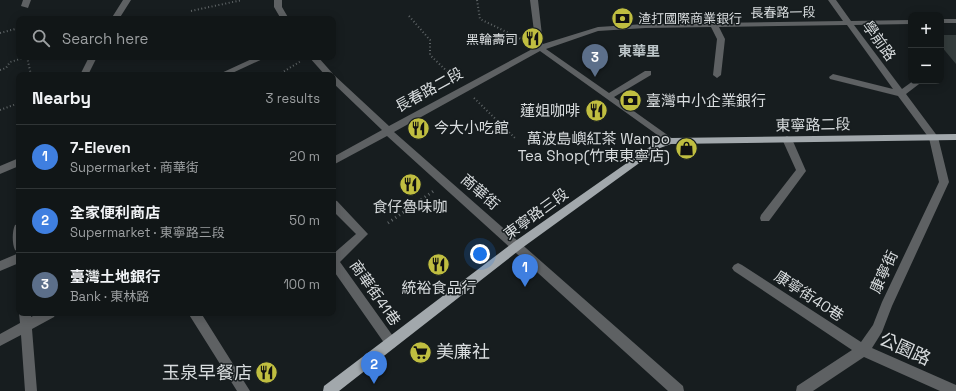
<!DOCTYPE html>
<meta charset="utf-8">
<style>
:root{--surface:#111617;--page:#1e2324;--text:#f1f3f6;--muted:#9c9fa1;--line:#303536;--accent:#c0be40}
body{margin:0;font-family:"Space Grotesk","Noto Sans TC",sans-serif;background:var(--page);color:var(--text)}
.controls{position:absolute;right:12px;top:12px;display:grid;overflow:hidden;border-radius:8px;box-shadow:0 2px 10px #0003}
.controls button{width:36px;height:36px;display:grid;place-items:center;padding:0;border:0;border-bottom:1px solid var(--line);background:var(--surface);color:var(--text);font:20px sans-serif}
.you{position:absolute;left:480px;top:254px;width:14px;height:14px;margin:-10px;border:3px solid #fff;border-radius:50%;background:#1a73e8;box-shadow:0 0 0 6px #1a73e833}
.badge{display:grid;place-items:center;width:26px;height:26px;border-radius:50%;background:var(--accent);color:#fff;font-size:13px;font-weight:700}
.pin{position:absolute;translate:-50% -33px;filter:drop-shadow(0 1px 2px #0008)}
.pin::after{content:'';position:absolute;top:21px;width:14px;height:12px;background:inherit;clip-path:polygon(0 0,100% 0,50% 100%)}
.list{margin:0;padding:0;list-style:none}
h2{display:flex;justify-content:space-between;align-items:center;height:52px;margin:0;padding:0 16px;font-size:17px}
h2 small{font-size:13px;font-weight:400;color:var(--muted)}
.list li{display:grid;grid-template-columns:26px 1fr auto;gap:12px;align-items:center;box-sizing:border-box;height:64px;padding:0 16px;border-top:1px solid var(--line)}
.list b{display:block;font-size:15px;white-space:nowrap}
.list p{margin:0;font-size:13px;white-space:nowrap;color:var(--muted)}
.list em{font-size:13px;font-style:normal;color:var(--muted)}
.icon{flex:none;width:22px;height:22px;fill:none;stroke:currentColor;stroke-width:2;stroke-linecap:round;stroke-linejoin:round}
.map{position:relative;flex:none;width:956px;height:391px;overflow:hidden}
.search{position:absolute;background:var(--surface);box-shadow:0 2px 10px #0003;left:16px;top:16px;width:320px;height:44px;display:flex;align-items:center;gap:10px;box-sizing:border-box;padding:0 14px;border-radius:8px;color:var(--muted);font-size:15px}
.panel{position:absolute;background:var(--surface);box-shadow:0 2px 10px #0003;left:16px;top:72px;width:320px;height:244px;border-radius:8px}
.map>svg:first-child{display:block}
</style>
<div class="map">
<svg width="956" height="391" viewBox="0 0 956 391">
<rect width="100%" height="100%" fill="#171d1f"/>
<!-- building -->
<path fill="#343c3c" d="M941 35H956V64L941 46Z"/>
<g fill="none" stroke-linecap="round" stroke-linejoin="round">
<!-- path-far1 -->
<path stroke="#606668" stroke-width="2" stroke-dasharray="1 2.5" stroke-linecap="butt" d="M477 0 480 19 527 42
M191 11 242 0
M409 16 430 40V55L456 80
M0 33 19 28
M27 57 31 75
M0 70 6 68 10 62 27 57
M278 75 301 61
M474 98 515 138
M0 110 19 103"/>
<!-- path -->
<path stroke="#606668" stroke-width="3" stroke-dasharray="1 3.5" stroke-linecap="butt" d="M388 223 435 190"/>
<!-- minor -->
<path fill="#5e6163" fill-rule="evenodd" d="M23 0H31L28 8 21 6Z
M123 0H131L119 19H111Z
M274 0H282V7L289 19H281L274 7Z
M530 0H538L543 44 598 27 645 24 843 21 828 0H836L851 21 911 20V24L854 25 902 89 913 81H923L906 94 938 137 949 182 892 306 882 332 872 348 956 385V391H940L864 357 813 391H796L797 386 852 350 734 271 732 268 734 265 738 263 742 265 861 342 873 325 882 302 939 182 929 138 898 96 830 79 829 77 833 74 893 89 847 25 719 27 725 39 721 75 717 78 713 75 717 39 711 27 645 28 598 31 546 49 609 93 645 71H651V75L614 97 673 139 675 141 673 143 670 144 540 51 394 132 683 386 684 391H668L387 136 333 165V157L382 130 333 83V75H325L309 57H318L334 75 389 126 536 47Z
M941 19H956V23H941Z
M89 57H97L88 75H80Z
M256 57H267L228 75H217Z
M787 136 792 139 806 171 769 221H761L760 218 761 215 796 170 782 139Z
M19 158V166L0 174V166Z
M333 200 337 201 368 234 340 262 395 339 397 343 395 347 391 349 387 347 333 270V254L356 234 333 211Z
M19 224V252L15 250C12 244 12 231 15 225Z
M19 253V263L0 271V261Z
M19 313H31V317L39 313H56L54 317 32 329 37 391H25L21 335 0 346V334L20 323Z
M188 313H201L250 391H237Z"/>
<!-- major -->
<path fill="#a2a8ac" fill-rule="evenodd" d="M956 134V140L671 144 660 148 522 248 339 391H323L324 386 514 242 654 144 670 138Z"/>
</g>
<!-- icons -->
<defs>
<symbol id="bank-disc" viewBox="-11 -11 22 22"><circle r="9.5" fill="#c0be40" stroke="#171d1f"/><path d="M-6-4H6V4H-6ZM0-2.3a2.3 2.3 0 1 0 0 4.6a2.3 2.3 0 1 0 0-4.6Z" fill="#111"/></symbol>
<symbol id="restaurant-disc" viewBox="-11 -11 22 22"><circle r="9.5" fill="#c0be40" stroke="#171d1f"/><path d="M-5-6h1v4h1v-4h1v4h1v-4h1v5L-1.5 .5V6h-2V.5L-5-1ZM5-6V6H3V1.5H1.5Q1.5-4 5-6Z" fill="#111"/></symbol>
<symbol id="shop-disc" viewBox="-11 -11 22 22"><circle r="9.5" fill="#c0be40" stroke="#171d1f"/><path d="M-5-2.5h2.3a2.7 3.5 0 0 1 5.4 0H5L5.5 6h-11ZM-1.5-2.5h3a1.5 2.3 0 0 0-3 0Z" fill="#111"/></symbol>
<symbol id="supermarket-disc" viewBox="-11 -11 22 22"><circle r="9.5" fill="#c0be40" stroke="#171d1f"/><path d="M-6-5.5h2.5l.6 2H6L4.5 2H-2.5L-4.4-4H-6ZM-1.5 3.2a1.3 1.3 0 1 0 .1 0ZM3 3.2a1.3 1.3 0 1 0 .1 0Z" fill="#111"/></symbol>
</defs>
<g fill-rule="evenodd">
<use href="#bank-disc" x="610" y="6" width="25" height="25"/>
<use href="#restaurant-disc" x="520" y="26" width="25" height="25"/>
<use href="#bank-disc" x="618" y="88" width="25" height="25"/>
<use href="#restaurant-disc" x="584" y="98" width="25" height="25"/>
<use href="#restaurant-disc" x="406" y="116" width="25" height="25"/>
<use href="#shop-disc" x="674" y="136" width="25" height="25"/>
<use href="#restaurant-disc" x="398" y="172" width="25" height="25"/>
<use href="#restaurant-disc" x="426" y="252" width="25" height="25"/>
<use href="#supermarket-disc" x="408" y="340" width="25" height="25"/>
<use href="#restaurant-disc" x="254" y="360" width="25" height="25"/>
</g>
<g text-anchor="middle" stroke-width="3" stroke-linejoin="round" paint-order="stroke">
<!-- far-street labels -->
<g font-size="13" fill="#d8dcde" stroke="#171d1f">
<text transform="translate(783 12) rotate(-1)" y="5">長春路一段</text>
</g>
<!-- far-poi labels -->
<g font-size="13" fill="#d8dcde" stroke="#171d1f" text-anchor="start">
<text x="638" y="23">渣打國際商業銀行</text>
<text x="518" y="44" text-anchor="end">黑輪壽司</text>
</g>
<!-- far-quarter labels -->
<g font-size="14" font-weight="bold" fill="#bbc4c7" stroke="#171d1f">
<text x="639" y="56">東華里</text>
</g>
<!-- street labels -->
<g font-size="15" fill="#d8dcde" stroke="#171d1f">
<text transform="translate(879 41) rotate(54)" y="5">學前路</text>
<text transform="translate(429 90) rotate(-29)" y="5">長春路二段</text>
<text transform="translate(813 125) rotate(-1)" y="5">東寧路二段</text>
<text transform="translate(480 192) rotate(41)" y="5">商華街</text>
<text transform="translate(536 214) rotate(-36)" y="5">東寧路三段</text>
<text transform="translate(884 272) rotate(-65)" y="5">康寧街</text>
<text transform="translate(375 293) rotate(55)" y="5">商華街41巷</text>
<text transform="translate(809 296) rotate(33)" y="5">康寧街40巷</text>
</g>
<!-- poi labels -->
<g font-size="15" fill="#d8dcde" stroke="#171d1f" text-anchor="start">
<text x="646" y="106">臺灣中小企業銀行</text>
<text x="580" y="116" text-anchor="end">蓮姐咖啡</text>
<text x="434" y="133">今大小吃館</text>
<text x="670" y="144" text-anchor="end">萬波島嶼紅茶 Wanpo<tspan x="670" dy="17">Tea Shop(竹東東寧店)</tspan></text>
<text x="410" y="212" text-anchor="middle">食仔魯味咖</text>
<text x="439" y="293" text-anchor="middle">統裕食品行</text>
</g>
<!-- near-street labels -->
<g font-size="18" fill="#d8dcde" stroke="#171d1f">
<text transform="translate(905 349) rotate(24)" y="6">公園路</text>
</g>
<!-- near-poi labels -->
<g font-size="18" fill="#d8dcde" stroke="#171d1f" text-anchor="start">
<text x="436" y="358">美廉社</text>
<text x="252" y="379" text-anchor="end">玉泉早餐店</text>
</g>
</g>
</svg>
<div class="controls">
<button>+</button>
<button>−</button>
</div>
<div class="you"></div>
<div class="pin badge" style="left:525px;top:287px;background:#3f7fe0">1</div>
<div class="pin badge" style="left:374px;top:384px;background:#3f7fe0">2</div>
<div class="pin badge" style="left:595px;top:77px;background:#5c6f8a">3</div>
<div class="search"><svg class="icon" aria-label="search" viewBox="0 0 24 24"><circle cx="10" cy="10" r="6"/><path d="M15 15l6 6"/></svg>Search here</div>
<section class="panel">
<h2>Nearby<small>3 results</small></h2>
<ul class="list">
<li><span class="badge" style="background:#3f7fe0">1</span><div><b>7-Eleven</b><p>Supermarket · 商華街</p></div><em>20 m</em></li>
<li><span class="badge" style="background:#3f7fe0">2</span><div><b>全家便利商店</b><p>Supermarket · 東寧路三段</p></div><em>50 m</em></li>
<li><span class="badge" style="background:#5c6f8a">3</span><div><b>臺灣土地銀行</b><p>Bank · 東林路</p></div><em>100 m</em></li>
</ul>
</section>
</div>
